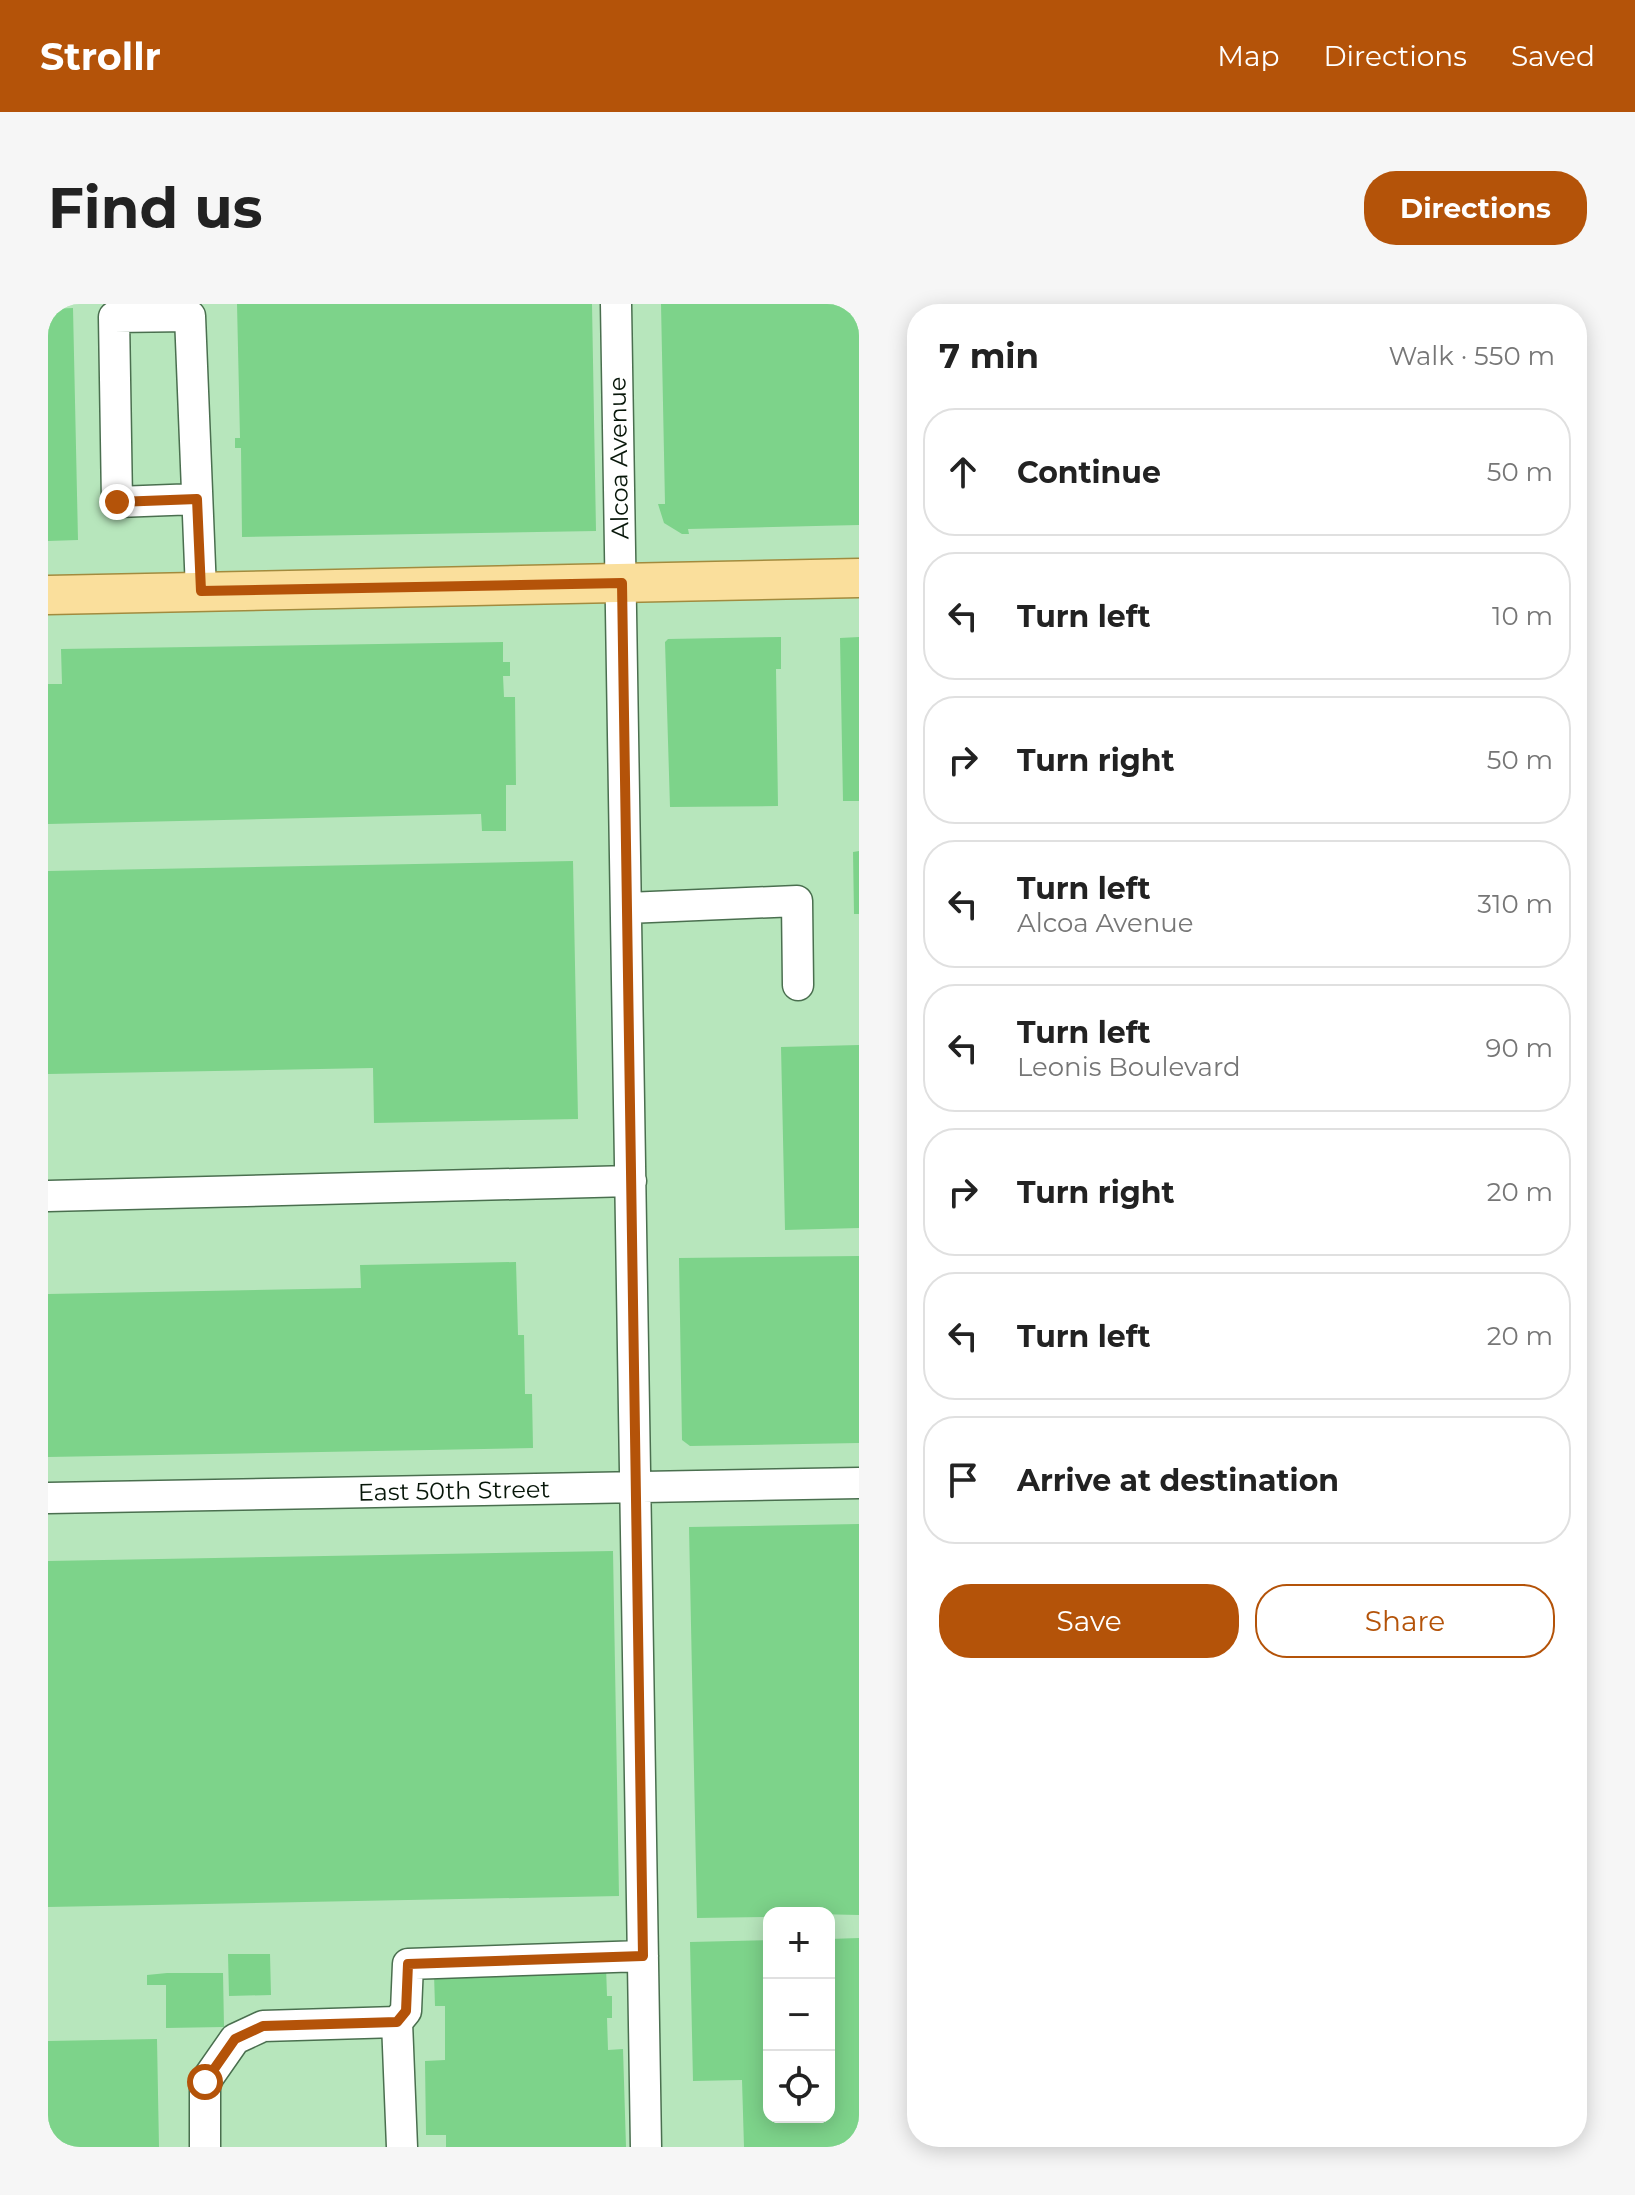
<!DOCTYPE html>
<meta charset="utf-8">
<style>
:root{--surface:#fff;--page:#f6f6f6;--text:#222;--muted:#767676;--line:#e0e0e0;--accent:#b45309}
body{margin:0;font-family:Montserrat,sans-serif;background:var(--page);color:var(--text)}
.controls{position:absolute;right:24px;bottom:24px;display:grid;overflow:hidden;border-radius:16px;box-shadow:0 4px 20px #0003}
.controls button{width:72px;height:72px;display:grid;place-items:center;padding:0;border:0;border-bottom:2px solid var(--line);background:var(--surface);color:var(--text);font:40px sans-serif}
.stop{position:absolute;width:24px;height:24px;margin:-18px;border:6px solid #b45309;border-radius:50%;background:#fff}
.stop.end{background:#b45309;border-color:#fff;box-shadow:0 2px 8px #0008}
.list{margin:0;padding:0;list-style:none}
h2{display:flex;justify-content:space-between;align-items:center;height:104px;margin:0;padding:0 32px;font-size:34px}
h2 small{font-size:26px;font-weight:400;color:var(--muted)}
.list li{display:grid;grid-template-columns:52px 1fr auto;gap:24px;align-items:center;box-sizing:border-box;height:128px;margin:0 16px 16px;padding:0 16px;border:2px solid var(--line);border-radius:32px}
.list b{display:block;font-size:30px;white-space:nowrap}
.list p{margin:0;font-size:26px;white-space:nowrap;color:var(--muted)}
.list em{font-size:26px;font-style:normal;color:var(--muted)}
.actions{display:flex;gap:16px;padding:24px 32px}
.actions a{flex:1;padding:18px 0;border:2px solid var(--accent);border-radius:32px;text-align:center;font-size:28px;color:var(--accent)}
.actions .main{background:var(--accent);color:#fff}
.icon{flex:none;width:44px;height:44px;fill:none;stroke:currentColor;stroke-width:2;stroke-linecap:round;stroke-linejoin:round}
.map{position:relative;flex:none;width:811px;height:1843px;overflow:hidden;border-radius:32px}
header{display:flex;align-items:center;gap:48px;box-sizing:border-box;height:112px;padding:0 40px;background:var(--accent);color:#fff}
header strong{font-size:38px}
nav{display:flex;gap:44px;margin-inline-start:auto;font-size:28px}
.intro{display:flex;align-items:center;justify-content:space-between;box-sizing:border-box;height:192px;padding:0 48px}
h1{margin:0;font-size:56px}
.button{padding:20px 36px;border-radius:32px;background:var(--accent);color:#fff;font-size:28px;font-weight:700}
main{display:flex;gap:48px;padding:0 48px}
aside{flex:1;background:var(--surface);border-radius:32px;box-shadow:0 4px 20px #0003}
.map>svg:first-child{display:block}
</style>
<header>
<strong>Strollr</strong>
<nav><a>Map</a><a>Directions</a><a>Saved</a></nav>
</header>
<div class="intro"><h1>Find us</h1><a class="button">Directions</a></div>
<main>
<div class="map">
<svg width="811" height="1843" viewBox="0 0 811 1843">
<rect width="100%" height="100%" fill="#c6efca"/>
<!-- built -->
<path fill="#b7e6bc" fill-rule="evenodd" d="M0 0H811V1843H0ZM721 1609H781V1813H721Z"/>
<!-- building -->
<path fill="#7dd38a" d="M189 0H544L548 227 194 233 193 144H187V134H192Z
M613 0H811V221L640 225 641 230H634L616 219 610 200H617Z
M25 4 30 236 0 237V5Z
M733 333V365H728L730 502 622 503 617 338 620 335Z
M811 333V497H795L792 334Z
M455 338V358H462V372H455L456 393H467L468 481H458V527H434L433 510 0 520V380H14L13 345Z
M811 547V610H806L805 548Z
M525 557 530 815 326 819 325 764 0 770V567Z
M811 741V924L737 926 733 743Z
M811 952V1139L642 1142 634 1136 631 954Z
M468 958 470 1031H476L477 1090H484L485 1144 0 1153V990L313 984 312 961Z
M811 1220V1611L721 1609V1613L649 1614 641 1223Z
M565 1247 571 1592 0 1603V1257Z
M811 1634V1843H696L694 1776 645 1777 642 1638 721 1636V1813H781V1635Z
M180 1650H222L223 1691 181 1692Z
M558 1662 559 1692H564V1714H559L560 1746 575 1745 578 1843H398V1831H378L377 1757 397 1756V1702H387L386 1670Z
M119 1669H175L176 1723 118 1724V1681H99V1671Z
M109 1735 111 1843H0V1737Z"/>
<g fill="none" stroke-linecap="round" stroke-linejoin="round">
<defs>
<path id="minor" d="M568 0 598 1843
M149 195 69 198 66 13 142 12 153 287
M579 604 749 597 750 681
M0 892 583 877
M0 1194 811 1179
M349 1718 354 1843
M157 1843V1778L187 1735 215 1722 349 1718 358 1707 360 1660 595 1652"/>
<path id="major" d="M0 291 811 274"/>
</defs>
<!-- minor casing -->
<use href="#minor" stroke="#4a6f4f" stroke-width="33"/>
<!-- major casing -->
<use href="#major" stroke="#a28b3e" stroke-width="41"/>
<!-- minor -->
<use href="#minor" stroke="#fff" stroke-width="30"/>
<!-- major -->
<use href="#major" stroke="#fadf9c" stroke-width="38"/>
</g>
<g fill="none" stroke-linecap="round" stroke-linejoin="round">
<!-- route -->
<path stroke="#b45309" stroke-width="10" d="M69 198 149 195 153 287 574 279 595 1652 360 1660 358 1707 349 1718 215 1722 187 1735 157 1778"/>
</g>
<g text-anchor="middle" stroke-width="7" stroke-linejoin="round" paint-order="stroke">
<!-- street labels -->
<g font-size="24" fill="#071609" stroke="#fff">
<text transform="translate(571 154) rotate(-91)" y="8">Alcoa Avenue</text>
<text transform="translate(406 1187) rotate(-1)" y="8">East 50th Street</text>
</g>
</g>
</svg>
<div class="controls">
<button>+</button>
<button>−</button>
<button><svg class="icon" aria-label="locate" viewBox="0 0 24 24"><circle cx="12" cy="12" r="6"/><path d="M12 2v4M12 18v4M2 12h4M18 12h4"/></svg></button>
</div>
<div class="stop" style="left:157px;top:1778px"></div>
<div class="stop end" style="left:69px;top:198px"></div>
</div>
<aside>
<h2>7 min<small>Walk · 550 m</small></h2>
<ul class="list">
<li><svg class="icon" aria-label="ahead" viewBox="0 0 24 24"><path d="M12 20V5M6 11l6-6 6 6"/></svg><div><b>Continue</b></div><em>50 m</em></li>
<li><svg class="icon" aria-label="left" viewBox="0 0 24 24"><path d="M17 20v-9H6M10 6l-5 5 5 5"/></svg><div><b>Turn left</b></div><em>10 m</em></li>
<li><svg class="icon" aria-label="right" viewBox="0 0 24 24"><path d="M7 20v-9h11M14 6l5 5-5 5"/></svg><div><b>Turn right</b></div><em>50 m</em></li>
<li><svg class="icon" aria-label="left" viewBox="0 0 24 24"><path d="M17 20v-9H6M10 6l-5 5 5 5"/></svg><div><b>Turn left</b><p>Alcoa Avenue</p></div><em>310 m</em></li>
<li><svg class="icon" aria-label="left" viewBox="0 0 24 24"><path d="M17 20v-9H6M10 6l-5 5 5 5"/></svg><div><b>Turn left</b><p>Leonis Boulevard</p></div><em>90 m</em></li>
<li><svg class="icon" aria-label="right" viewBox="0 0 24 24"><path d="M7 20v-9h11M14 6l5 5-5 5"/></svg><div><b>Turn right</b></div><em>20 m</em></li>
<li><svg class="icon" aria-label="left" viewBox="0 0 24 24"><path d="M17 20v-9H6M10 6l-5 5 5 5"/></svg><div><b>Turn left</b></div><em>20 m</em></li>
<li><svg class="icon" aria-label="arrive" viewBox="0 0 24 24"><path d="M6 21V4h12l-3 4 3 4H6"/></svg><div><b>Arrive at destination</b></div></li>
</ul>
<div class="actions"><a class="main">Save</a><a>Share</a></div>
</aside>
</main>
